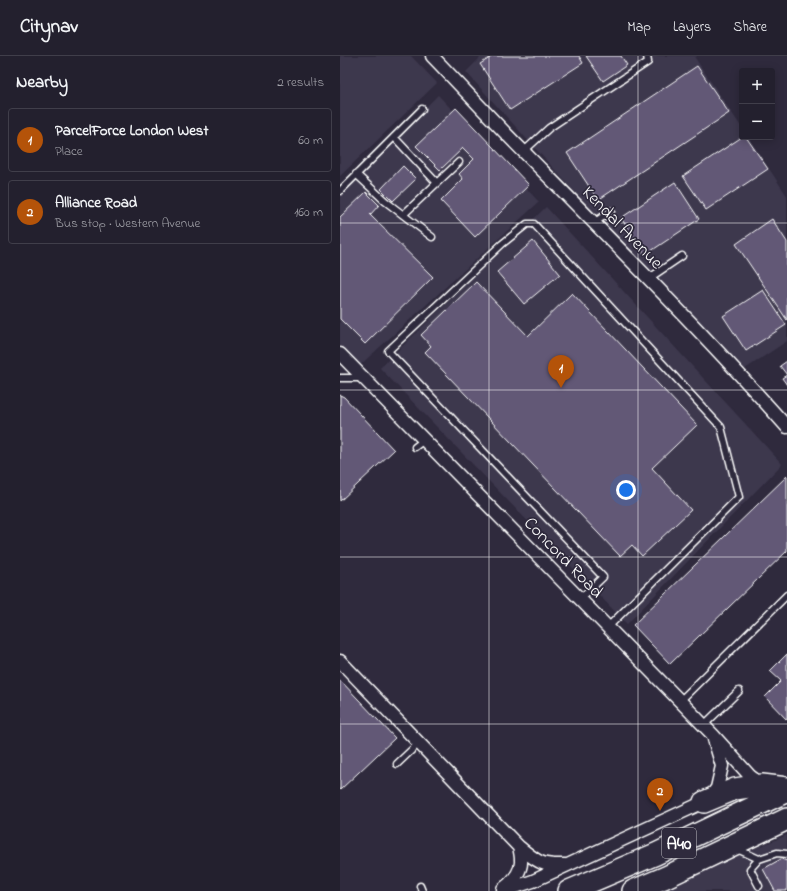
<!DOCTYPE html>
<meta charset="utf-8">
<style>
:root{--surface:#23202e;--page:#2f2d3a;--text:#f1f3f6;--muted:#a3a3aa;--line:#403e4a;--accent:#b45309}
body{margin:0;font-family:"Indie Flower",sans-serif;background:var(--page);color:var(--text)}
.controls{position:absolute;right:12px;top:12px;display:grid;overflow:hidden;border-radius:4px;box-shadow:0 2px 10px #0003}
.controls button{width:36px;height:36px;display:grid;place-items:center;padding:0;border:0;border-bottom:1px solid var(--line);background:var(--surface);color:var(--text);font:20px sans-serif}
.you{position:absolute;left:286px;top:434px;width:14px;height:14px;margin:-10px;border:3px solid #fff;border-radius:50%;background:#1a73e8;box-shadow:0 0 0 6px #1a73e833}
.badge{display:grid;place-items:center;width:26px;height:26px;border-radius:50%;background:var(--accent);color:#fff;font-size:13px;font-weight:700}
.pin{position:absolute;translate:-50% -33px;filter:drop-shadow(0 1px 2px #0008)}
.pin::after{content:'';position:absolute;top:21px;width:14px;height:12px;background:inherit;clip-path:polygon(0 0,100% 0,50% 100%)}
.list{margin:0;padding:0;list-style:none}
h2{display:flex;justify-content:space-between;align-items:center;height:52px;margin:0;padding:0 16px;font-size:17px}
h2 small{font-size:13px;font-weight:400;color:var(--muted)}
.list li{display:grid;grid-template-columns:26px 1fr auto;gap:12px;align-items:center;box-sizing:border-box;height:64px;margin:0 8px 8px;padding:0 8px;border:1px solid var(--line);border-radius:4px}
.list b{display:block;font-size:15px;white-space:nowrap}
.list p{margin:0;font-size:13px;white-space:nowrap;color:var(--muted)}
.list em{font-size:13px;font-style:normal;color:var(--muted)}
.map{position:relative;flex:none;width:447px;height:835px;overflow:hidden}
header{display:flex;align-items:center;gap:24px;box-sizing:border-box;height:56px;padding:0 20px;background:var(--surface);border-bottom:1px solid var(--line)}
header strong{font-size:19px}
nav{display:flex;gap:22px;margin-inline-start:auto;font-size:14px}
main{display:flex}
aside{flex:1;background:var(--surface)}
.map>svg:first-child{display:block}
</style>
<header>
<strong>Citynav</strong>
<nav><a>Map</a><a>Layers</a><a>Share</a></nav>
</header>
<main>
<aside>
<h2>Nearby<small>2 results</small></h2>
<ul class="list">
<li><span class="badge">1</span><div><b>ParcelForce London West</b><p>Place</p></div><em>60 m</em></li>
<li><span class="badge">2</span><div><b>Alliance Road</b><p>Bus stop · Western Avenue</p></div><em>160 m</em></li>
</ul>
</aside>
<div class="map">
<svg width="447" height="835" viewBox="0 0 447 835">
<rect width="100%" height="100%" fill="#2f2a3d"/>
<filter id="ink" filterUnits="userSpaceOnUse"><feTurbulence type="fractalNoise" baseFrequency=".025" numOctaves="2"/><feDisplacementMap in="SourceGraphic" scale="8" xChannelSelector="R" yChannelSelector="G"/><feConvolveMatrix kernelMatrix="1 2 1 2 8 2 1 2 1" color-interpolation-filters="sRGB"/></filter>
<g filter="url(#ink)">
<!-- built -->
<path fill="#3e384e" d="M0 0H71L97 27 0 120Z
M142 0H357L355 2 402 72V81H408L447 140V285L399 317 126 16Z
M98 39 199 146 19 310 0 290V138Z
M206 151 442 408 287 568 40 312Z
M447 779V835H313Z"/>
<!-- building -->
<path fill="#625976" stroke="#fff" d="M153 0H239L243 7 170 54 140 8Z
M246 0H281L287 9 263 25Z
M357 10 389 57 258 144 227 97Z
M116 52 189 129 135 181 101 145 123 123 119 118 134 103 123 92 100 114 76 90Z
M402 81H406L428 113 366 154 343 120Z
M63 110 76 123 53 145 41 133Z
M335 126 359 163 305 199 281 162Z
M26 136 39 149 30 159 93 221 25 288 0 263V161Z
M432 163 447 186V264L396 188Z
M193 185 220 218 184 248 157 216Z
M136 226 188 280 232 237 357 369 312 412 351 454 302 500 292 489 280 500 85 296 91 290 81 279Z
M423 234 446 269 406 295 383 260Z
M447 305V329L442 322 447 319 440 310Z
M0 339 4 341 54 394 0 445Z
M447 420V495L330 608 293 569Z
M447 598V664L425 641 441 625 430 615Z
M0 624 55 682 0 734Z
M441 803 447 805V835H435L423 813Z"/>
<g fill="none" stroke-linecap="round" stroke-linejoin="round">
<defs>
<path id="service" d="M54 81 97 127
M183 96 209 72 308 6 307 0
M16 118 45 145 92 181
M0 135 82 53
M63 159 119 106
M254 167 271 155
M308 223 342 200
M0 322H22
M75 391 84 384
M240 543 263 521 48 295 162 188 187 168H194L381 371 399 441 268 571
M340 645 447 539
M364 669 399 635
M57 708 79 687
M397 793 419 803
M80 830 82 835
M419 830 410 813 419 803 437 797 447 798"/>
<path id="minor" d="M92 0C123 32 153 65 184 96 273 186 363 276 447 371
M0 298 340 645 374 680 410 720 422 729
M0 605 179 791C198 806 201 810 225 809
M163 833C172 826 182 816 181 804 181 799 180 795 179 791
M164 835 193 825 364 746 369 743 377 732 382 710 374 683"/>
<path id="trunk" d="M364 746 395 733 422 729 447 732
M229 835 316 798 447 735
M293 835 326 821 447 763"/>
</defs>
<!-- service casing -->
<use href="#service" stroke="#fff" stroke-width="9"/>
<!-- minor casing -->
<use href="#minor" stroke="#fff" stroke-width="15"/>
<!-- trunk casing -->
<use href="#trunk" stroke="#fff" stroke-width="24"/>
<!-- service -->
<use href="#service" stroke="#2f2a3d" stroke-width="6"/>
<!-- minor -->
<use href="#minor" stroke="#2f2a3d" stroke-width="12"/>
<!-- trunk -->
<use href="#trunk" stroke="#2f2a3d" stroke-width="21"/>
</g>
</g>
<!-- grid -->
<path fill="none" stroke="#fff" stroke-width="1" stroke-opacity="0.55" d="M149 0V835M298 0V835M0 167H447M0 334H447M0 501H447M0 668H447"/>
<g text-anchor="middle" stroke-width="3.5" stroke-linejoin="round" paint-order="stroke">
<!-- shield labels -->
<rect fill="#2f2a3d" stroke="#c1bfc5" stroke-width="1" x="322" y="772" width="34" height="30" rx="3"/>
<g font-size="17" font-weight="bold" fill="#fff">
<text x="339" y="793">A40</text>
</g>
<!-- street labels -->
<g font-size="18" fill="#fff" stroke="#2f2a3d">
<text transform="translate(283 171) rotate(46)" y="6">Kendal Avenue</text>
<text transform="translate(224 501) rotate(46)" y="6">Concord Road</text>
</g>
</g>
</svg>
<div class="controls">
<button>+</button>
<button>−</button>
</div>
<div class="you"></div>
<div class="pin badge" style="left:221px;top:332px">1</div>
<div class="pin badge" style="left:320px;top:755px">2</div>
</div>
</main>
